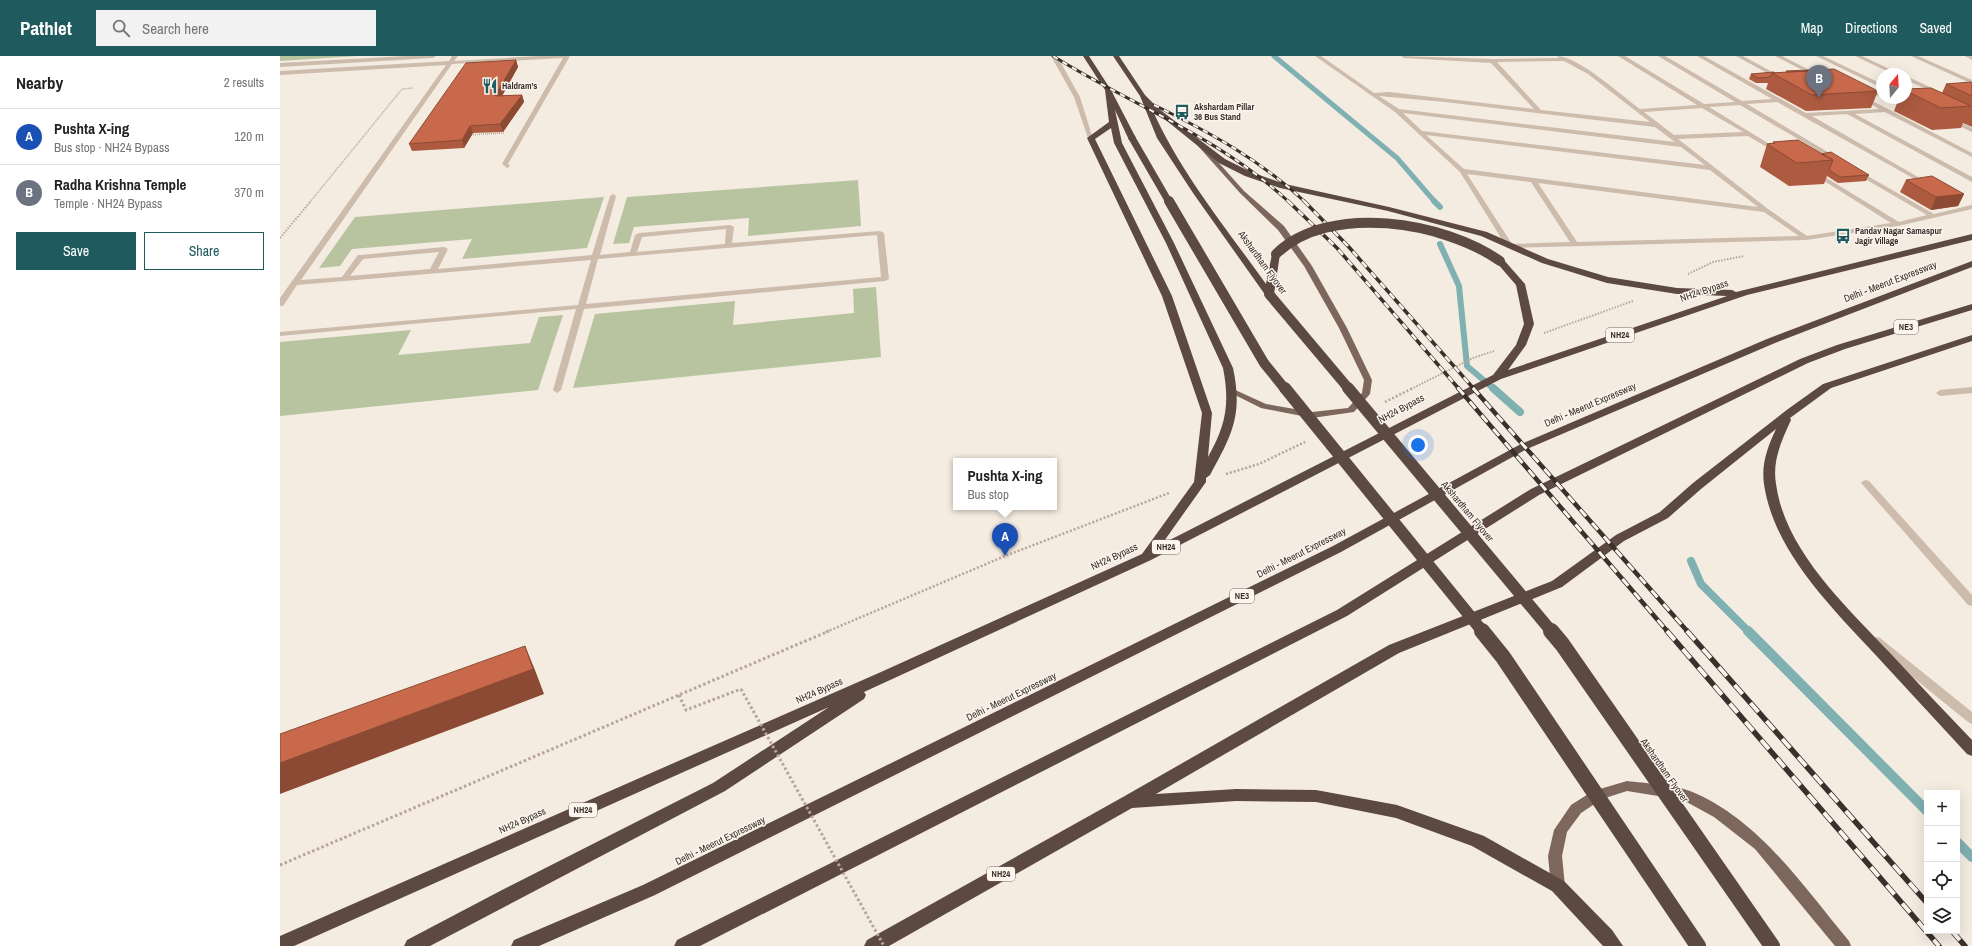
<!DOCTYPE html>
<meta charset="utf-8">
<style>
:root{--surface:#fff;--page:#f2f2f2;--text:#222;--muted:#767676;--line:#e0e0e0;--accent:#1f5a5e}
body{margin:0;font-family:"Archivo Narrow",sans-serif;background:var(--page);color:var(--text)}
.controls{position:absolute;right:12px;bottom:12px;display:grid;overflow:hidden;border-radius:0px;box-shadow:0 4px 16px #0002}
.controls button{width:36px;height:36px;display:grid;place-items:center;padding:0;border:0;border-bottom:1px solid var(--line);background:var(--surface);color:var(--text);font:20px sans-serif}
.compass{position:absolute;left:1596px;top:12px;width:36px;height:36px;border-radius:50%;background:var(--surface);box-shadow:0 4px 16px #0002;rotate:18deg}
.you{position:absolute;left:1138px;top:389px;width:14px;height:14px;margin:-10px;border:3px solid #fff;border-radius:50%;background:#1a73e8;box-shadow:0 0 0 6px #1a73e833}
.badge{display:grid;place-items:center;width:26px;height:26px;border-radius:50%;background:var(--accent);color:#fff;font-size:13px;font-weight:700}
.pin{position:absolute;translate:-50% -33px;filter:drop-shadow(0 1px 2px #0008)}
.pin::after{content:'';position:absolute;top:21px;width:14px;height:12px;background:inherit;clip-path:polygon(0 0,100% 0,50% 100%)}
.popup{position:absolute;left:673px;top:402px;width:104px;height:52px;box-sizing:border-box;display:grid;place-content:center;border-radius:0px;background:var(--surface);filter:drop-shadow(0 1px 3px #0005);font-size:13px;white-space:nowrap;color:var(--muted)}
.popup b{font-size:15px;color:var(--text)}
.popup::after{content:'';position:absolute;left:50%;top:100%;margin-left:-8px;border:8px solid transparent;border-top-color:var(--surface)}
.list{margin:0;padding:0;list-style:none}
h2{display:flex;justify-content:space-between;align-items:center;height:52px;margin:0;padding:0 16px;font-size:17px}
h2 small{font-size:13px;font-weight:400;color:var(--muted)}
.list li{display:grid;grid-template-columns:26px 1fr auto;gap:12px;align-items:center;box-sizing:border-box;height:56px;padding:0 16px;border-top:1px solid var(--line)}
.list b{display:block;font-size:15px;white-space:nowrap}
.list p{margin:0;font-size:13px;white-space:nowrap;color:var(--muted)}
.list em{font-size:13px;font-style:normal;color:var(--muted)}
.actions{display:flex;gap:8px;padding:12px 16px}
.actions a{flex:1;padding:9px 0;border:1px solid var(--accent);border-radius:0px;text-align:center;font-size:14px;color:var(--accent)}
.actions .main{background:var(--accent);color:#fff}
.icon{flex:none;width:22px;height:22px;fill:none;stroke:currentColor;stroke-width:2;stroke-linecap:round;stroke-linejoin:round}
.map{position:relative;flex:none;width:1692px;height:890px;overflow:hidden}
header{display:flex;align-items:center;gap:24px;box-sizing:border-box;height:56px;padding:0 20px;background:var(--accent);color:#fff}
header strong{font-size:19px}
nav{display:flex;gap:22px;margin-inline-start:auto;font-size:14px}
.search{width:280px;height:36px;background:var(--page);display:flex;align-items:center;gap:10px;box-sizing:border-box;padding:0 14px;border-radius:0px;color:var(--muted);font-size:15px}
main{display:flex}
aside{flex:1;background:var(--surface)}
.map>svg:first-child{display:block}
</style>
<header>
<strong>Pathlet</strong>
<div class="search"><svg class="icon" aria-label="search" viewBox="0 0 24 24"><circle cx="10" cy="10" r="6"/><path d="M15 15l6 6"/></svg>Search here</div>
<nav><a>Map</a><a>Directions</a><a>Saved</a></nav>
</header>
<main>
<aside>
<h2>Nearby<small>2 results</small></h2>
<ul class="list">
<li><span class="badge" style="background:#1a4fb4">A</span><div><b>Pushta X-ing</b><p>Bus stop · NH24 Bypass</p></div><em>120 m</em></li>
<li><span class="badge" style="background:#6b7280">B</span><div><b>Radha Krishna Temple</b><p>Temple · NH24 Bypass</p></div><em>370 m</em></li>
</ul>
<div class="actions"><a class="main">Save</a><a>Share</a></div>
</aside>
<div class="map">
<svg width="1692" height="890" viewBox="0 0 1692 890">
<rect width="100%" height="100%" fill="#f4ebe1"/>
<!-- green -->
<path fill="#b8c4a0" d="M0 0H77L0 5Z
M578 124 581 170 468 180 469 162 354 171 349 187 333 188 347 141Z
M324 141 307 192 182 203 192 183 72 193 60 210 39 212 75 161Z
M596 231 601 301 293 332 315 258 455 245 453 269 574 257 573 233Z
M283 259 258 334 0 360V286L131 274 118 299 250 287 259 261Z"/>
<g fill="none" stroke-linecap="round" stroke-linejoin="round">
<!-- stream-far3 -->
<path stroke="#7fb0b2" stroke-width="5" d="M994 0 1117 102 1155 146"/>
<!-- stream-far2 -->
<path stroke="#7fb0b2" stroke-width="6" d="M1154 145 1160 151
M1160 188 1179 230 1187 310 1214 333"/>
<!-- stream-far1 -->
<path stroke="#7fb0b2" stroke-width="8" d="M1213 332 1240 356
M1411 505 1421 528 1469 576"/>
<!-- stream -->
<path stroke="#7fb0b2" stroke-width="10" d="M1468 575 1647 755
M1677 786 1692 801"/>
<!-- path-far3 -->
<path stroke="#b9a596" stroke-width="1.5" stroke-dasharray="1 1" stroke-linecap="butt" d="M189 79 224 77
M30 146 122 33 133 32"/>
<!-- path-far2 -->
<path stroke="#b9a596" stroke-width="2" stroke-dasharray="1.5 1.5" stroke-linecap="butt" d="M0 182 31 145
M1408 218 1433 206 1464 200
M1264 277 1353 245
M1131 333 1193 302 1214 295"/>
<!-- path-far1 -->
<path stroke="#b9a596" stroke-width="2.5" stroke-dasharray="2 2" stroke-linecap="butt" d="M1105 346 1133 332
M946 418 979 408 1025 386
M546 576 725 500 889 437"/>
<!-- path -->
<path stroke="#b9a596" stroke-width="3" stroke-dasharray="2.5 2.5" stroke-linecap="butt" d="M399 639 406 654 461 633
M0 809 549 575"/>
<!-- minor -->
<path fill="#cdbbac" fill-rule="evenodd" d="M126 0H156L153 2 0 11V7Z
M172 0H178L174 5 259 0H290L228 108 230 110 227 112 222 108 283 2 172 8 21 224 62 221 78 199H81L164 191 168 193 158 213 312 199 330 140 333 138 336 140 320 199 350 196 355 179 359 177 450 169 454 171 452 187 600 175 604 177 609 223 605 225 304 253 281 334 277 337 273 334 296 253 0 280V276L298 249 311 204 17 229 3 250H0V242L166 9 0 19V15L169 5ZM446 173 445 188 357 196 362 181ZM597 179 601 221 306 248 318 203ZM159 196 150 213 70 220 83 203Z
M771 0H777L800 41 813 83 808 82 794 41Z
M1035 0H1041L1094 37 1109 36 1254 53 1211 7 1124 2 1121 0 1213 3 1279 2 1277 0C1298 0 1342 40 1360 53L1417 49 1338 0H1345L1424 48 1455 46 1378 0H1385L1462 45 1492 43 1417 0H1424L1526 57 1599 53 1578 41 1584 37 1602 35V39L1585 41 1692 97V101L1605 56 1575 58 1692 121V126L1567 58 1532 60 1652 129 1647 130 1497 46 1467 48 1558 102V104H1554L1460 49 1429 51 1501 95V97H1497L1468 80 1398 83 1488 153 1527 180 1611 167 1533 118V116L1535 115 1619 166 1647 159 1575 117V115H1579L1654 158 1692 149V153L1618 170 1526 184 1230 192 1226 190 1180 116 1115 56ZM1284 5 1308 18 1370 66 1261 54 1217 6ZM1099 40 1165 46 1375 71 1395 86 1119 53ZM1422 52 1463 76 1394 79 1364 56ZM1123 57 1401 91 1425 109 1142 75ZM1146 79 1430 114 1478 151 1184 113ZM1187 118 1251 126 1290 186 1232 188ZM1258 127 1484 156 1519 180 1297 186Z
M1456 0H1463L1505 23 1500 24Z
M1495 0H1502L1541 20 1536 21Z
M1536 0H1543L1602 28V32Z
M1575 0H1582L1620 18H1613Z
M1631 0H1638L1692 24V28Z
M1685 0H1692V4Z
M1626 20 1661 36 1662 37 1657 38 1626 24Z
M1671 62 1692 72V76L1669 65 1668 64Z
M1692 331V337L1660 340 1656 337 1660 334Z
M1586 424 1589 425 1692 539V550L1688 549 1583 429 1581 427 1583 425Z
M1596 581 1600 582 1692 656V668L1688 666 1592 588 1590 585 1592 582Z"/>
<!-- major -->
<path fill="#7d675c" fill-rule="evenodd" d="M918 88H922L964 135 1004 170 1032 210 1067 272 1092 324 1090 338 1074 356 1032 362 981 352 949 336 953 333 986 348 1032 356 1068 352 1082 337 1084 324 1059 272 1024 210 998 174 960 137 918 90Z
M1347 725C1364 727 1395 729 1410 735 1479 763 1523 830 1569 885L1571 890H1555L1475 793 1434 761 1403 744 1347 735 1322 743 1301 757 1287 776 1282 800 1285 830 1283 834 1278 836 1273 834 1271 830 1268 800 1274 774 1291 749 1313 735Z"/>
<!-- highway -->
<path fill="#5c4a42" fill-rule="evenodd" d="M803 0H809L831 34 856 82 849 84 835 54 842 87 894 187 953 312C963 359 952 379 930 419L926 422V426L882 488 1213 319 1236 289 1244 268 1236 229 1217 207V203H1223L1245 228 1254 268 1246 289 1228 314 1447 240 1397 238 1327 227 1262 207 1201 180 1108 155 1000 132 965 120 939 107 872 53C900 116 946 172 986 228L992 198 996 195 1000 198 994 238 992 240H986L913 137 877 82 860 40 833 0H839L865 39 879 53 945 103 971 116 1005 128 1109 151 1207 176 1268 203 1328 221 1397 232 1452 234 1456 236 1692 178V184L1467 239 1221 323 871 504 584 636 586 639 584 643 445 735 150 890H124L127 884 222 834 433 727 549 651 14 890H0V880L601 616 862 498 914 426 922 357 882 240 807 82 829 66 825 34ZM831 72 834 87 886 187 943 312C950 348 946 369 928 401L932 357 892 240 815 83Z
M1692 205V211L1495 287 1247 393 1061 496 375 839 259 890H231L234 884 363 829 1053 490 1239 389 1487 283Z
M1692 248V254L1565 293 1528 307 1259 439 1067 560 420 890H394L397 884 1057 554 1251 433 1520 303 1557 289Z
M1692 279V285L1551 332 1510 362 1511 364C1502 384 1492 404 1496 428 1505 495 1567 551 1611 598 1638 627 1665 656 1692 684V700L1687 698C1659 668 1631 637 1603 607 1557 557 1494 498 1484 428 1481 408 1488 390 1496 373L1421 433 1388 462 1344 485 1282 531 1119 597 876 738 956 733 1036 734 1117 749 1204 780 1284 825 1332 874 1343 890H1323L1272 835 1192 790 1116 762 1036 746 956 745 852 752 609 890H584L587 884 843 741 1109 589 1272 525 1336 479 1380 456 1413 427 1508 353 1543 328Z"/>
<defs>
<path id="rail-far3" d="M773 0C853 50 938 80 1009 146
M874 49C927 75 981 104 1025 146"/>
<path id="rail-far2" d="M1008 145 1057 192 1179 333
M1024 145 1068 190 1194 333"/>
<path id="rail-far1" d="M1178 332 1388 576
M1193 332 1408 576"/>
<path id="rail" d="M1387 575 1659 890
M1407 575 1647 847
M1672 875 1685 890"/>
</defs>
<!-- rail-far3 casing -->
<use href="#rail-far3" stroke="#3b302b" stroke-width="3"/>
<!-- rail-far2 casing -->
<use href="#rail-far2" stroke="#3b302b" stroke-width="3.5"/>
<!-- rail-far1 casing -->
<use href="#rail-far1" stroke="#3b302b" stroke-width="4.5"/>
<!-- rail casing -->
<use href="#rail" stroke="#3b302b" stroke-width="5.5"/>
<!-- rail-far3 -->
<use href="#rail-far3" stroke="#fbf5ee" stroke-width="2" stroke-dasharray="5.5" stroke-linecap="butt"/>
<!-- rail-far2 -->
<use href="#rail-far2" stroke="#fbf5ee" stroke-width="2.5" stroke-dasharray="7" stroke-linecap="butt"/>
<!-- rail-far1 -->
<use href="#rail-far1" stroke="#fbf5ee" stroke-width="3" stroke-dasharray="9" stroke-linecap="butt"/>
<!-- rail -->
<use href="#rail" stroke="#fbf5ee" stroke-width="4" stroke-dasharray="12" stroke-linecap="butt"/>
<!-- path-bridge -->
<path stroke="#b9a596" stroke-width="3" stroke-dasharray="2.5 2.5" stroke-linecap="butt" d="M461 633 604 890"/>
<!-- highway-bridge-far3 -->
<path stroke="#5c4a42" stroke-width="7" d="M852 82 889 146"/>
<!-- highway-bridge-far2 -->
<path stroke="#5c4a42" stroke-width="10" d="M889 145 984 307 1005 333
M996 198C1049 146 1165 166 1220 205
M989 238 1069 333"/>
<!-- highway-bridge-far1 -->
<path stroke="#5c4a42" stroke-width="12" d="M1005 332 1203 576
M1068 332 1272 576"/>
<!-- highway-bridge -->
<path stroke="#5c4a42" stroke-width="16" d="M1202 575 1223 601 1418 890
M1271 575 1282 588 1492 890"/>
</g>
<!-- wall -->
<path fill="#ac5a40" d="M236 4 238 11 222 40 242 39 244 46 223 76 193 77 184 92 132 95 129 88Z
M1506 15 1598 35 1591 52 1526 55 1486 33 1488 27H1476L1469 23 1471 18 1506 16Z
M1692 27V71L1683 67 1681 72 1652 74 1614 55 1619 42H1626V35L1662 37 1666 28Z
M1493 86 1541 98 1589 119 1586 125 1558 127 1547 120 1544 128 1509 130 1480 111 1487 88 1493 87Z
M1626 124 1684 138 1678 150 1651 154 1620 136Z"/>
<!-- shaded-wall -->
<path fill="#8c4a34" d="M236 4 238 11 218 47 215 40Z
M242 39 244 46 223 76 220 68Z
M190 70 193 77 184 92 182 84Z
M1684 138 1678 150 1651 154 1656 141Z
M245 590 255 614 264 638 0 738V707Z"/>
<!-- building -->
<path fill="#c8694b" stroke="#8c4a34" d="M236 4 215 40 242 39 220 68 190 70 182 84 129 88 186 7Z
M1554 13 1598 35 1532 39 1492 17Z
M1530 14 1532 15 1508 16 1506 15Z
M1494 16 1495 17H1492L1490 21 1478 22 1471 18Z
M1691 26 1692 27V40L1666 28Z
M1651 32 1691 50 1661 52 1626 35V33Z
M1518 84 1553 104 1517 107 1487 88 1495 87 1493 86Z
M1551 96 1589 119 1560 121 1549 114 1553 104 1541 98Z
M1652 120 1684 138 1656 141 1626 124Z
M245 590 253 613 0 707V678Z"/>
<!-- icons -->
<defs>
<symbol id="restaurant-bare" viewBox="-9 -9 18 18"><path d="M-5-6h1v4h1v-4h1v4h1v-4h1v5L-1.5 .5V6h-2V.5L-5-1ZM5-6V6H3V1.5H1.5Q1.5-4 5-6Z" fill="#1f5a5e" stroke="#fbf5ee" stroke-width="2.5" paint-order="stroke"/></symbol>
<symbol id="bus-bare" viewBox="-9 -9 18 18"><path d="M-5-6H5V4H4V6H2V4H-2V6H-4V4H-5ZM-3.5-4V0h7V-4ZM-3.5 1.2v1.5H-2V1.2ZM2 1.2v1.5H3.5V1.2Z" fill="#1f5a5e" stroke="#fbf5ee" stroke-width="2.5" paint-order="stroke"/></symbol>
</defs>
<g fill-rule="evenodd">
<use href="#restaurant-bare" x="199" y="19" width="22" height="22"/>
<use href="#bus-bare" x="891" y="45" width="22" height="22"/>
<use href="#bus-bare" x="1552" y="169" width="22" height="22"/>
</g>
<g text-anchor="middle" stroke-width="3" stroke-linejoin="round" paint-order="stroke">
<!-- far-poi labels -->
<g font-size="9" font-weight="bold" fill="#3b302b" stroke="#fbf5ee" text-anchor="start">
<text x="222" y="33">Haldram’s</text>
<text x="914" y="54">Akshardam Pillar<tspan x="914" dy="10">36 Bus Stand</tspan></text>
<text x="1575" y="178">Pandav Nagar Samaspur<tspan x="1575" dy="10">Jagir Village</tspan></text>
</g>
<!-- shield labels -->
<g fill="#fbf5ee" stroke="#756b66" stroke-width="1">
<rect x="1614" y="264" width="24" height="14" rx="3"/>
<rect x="1326" y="272" width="28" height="14" rx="3"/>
<rect x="872" y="484" width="28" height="14" rx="3"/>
<rect x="950" y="533" width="24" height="14" rx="3"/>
<rect x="289" y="747" width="28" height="14" rx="3"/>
<rect x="707" y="811" width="28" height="14" rx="3"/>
</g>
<g font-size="9" font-weight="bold" fill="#3b302b">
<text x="1626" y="274">NE3</text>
<text x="1340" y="282">NH24</text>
<text x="886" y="494">NH24</text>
<text x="962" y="543">NE3</text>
<text x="303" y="757">NH24</text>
<text x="721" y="821">NH24</text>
</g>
<!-- street labels -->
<g font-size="10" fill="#3b302b" stroke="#fbf5ee">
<text transform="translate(983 206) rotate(54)" y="4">Akshardham Flyover</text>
<text transform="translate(1610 225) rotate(-21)" y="4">Delhi - Meerut Expressway</text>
<text transform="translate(1424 234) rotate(-19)" y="4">NH24 Bypass</text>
<text transform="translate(1310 348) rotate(-23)" y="4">Delhi - Meerut Expressway</text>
<text transform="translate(1121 352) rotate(-28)" y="4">NH24 Bypass</text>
<text transform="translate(1188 455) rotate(50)" y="4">Akshardham Flyover</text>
<text transform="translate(1021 496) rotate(-27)" y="4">Delhi - Meerut Expressway</text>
<text transform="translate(834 500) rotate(-25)" y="4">NH24 Bypass</text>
<text transform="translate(539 634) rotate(-24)" y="4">NH24 Bypass</text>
<text transform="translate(731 640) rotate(-26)" y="4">Delhi - Meerut Expressway</text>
<text transform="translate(1385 714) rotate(55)" y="4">Akshardham Flyover</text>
<text transform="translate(242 764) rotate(-24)" y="4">NH24 Bypass</text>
<text transform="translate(440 784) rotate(-26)" y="4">Delhi - Meerut Expressway</text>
</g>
</g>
</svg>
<div class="controls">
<button>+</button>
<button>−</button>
<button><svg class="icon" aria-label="locate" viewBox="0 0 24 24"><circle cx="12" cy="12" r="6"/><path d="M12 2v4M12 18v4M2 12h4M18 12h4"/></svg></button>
<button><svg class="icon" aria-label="layers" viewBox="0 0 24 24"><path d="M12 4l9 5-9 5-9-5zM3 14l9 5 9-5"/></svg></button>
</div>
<svg class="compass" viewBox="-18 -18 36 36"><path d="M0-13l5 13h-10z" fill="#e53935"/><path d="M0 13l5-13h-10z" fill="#767676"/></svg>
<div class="you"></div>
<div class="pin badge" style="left:725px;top:500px;background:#1a4fb4">A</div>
<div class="popup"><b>Pushta X-ing</b>Bus stop</div>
<div class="pin badge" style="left:1539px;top:42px;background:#6b7280">B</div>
</div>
</main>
